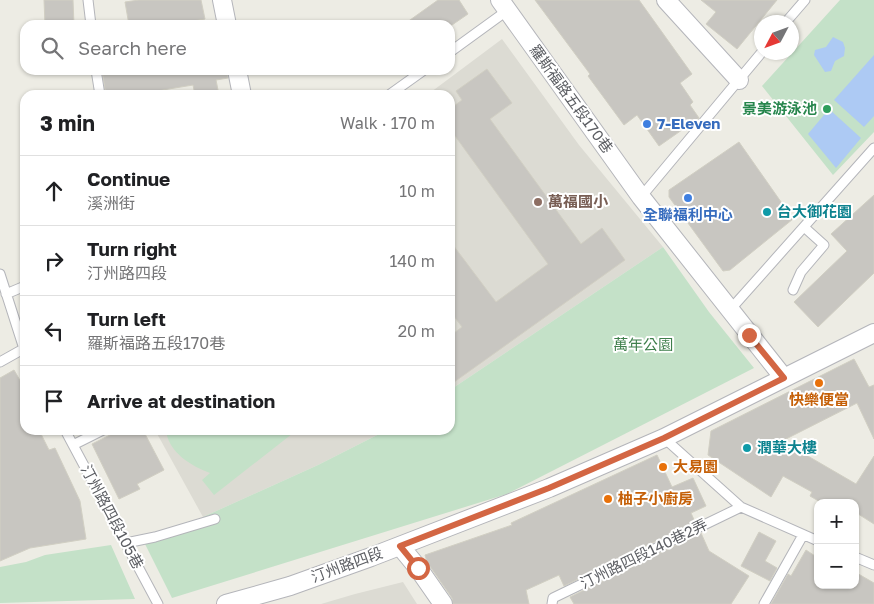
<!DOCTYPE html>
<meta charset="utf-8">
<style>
:root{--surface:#fff;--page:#f2f2f2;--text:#202124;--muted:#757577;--line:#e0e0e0}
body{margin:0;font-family:"Golos Text","Noto Sans TC",sans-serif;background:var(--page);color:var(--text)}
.controls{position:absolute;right:15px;bottom:15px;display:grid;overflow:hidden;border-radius:10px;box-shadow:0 1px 4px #0004}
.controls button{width:45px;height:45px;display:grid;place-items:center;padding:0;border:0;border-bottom:1px solid var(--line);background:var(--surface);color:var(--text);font:25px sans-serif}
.compass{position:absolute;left:754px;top:15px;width:45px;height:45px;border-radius:50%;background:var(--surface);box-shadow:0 1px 4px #0004;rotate:229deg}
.stop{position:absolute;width:15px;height:15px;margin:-11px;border:4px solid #d36643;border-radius:50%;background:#fff}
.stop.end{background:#d36643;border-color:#fff;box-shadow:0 1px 5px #0008}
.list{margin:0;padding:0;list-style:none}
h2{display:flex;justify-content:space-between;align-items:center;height:65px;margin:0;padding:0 20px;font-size:21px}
h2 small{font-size:16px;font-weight:400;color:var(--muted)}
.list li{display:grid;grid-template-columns:32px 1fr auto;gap:15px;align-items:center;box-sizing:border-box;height:70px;padding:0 20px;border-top:1px solid var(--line)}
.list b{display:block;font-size:19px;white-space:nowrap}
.list p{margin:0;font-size:16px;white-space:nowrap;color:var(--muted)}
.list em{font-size:16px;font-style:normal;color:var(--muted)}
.icon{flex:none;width:28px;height:28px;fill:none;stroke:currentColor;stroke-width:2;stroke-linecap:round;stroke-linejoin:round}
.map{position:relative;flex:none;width:874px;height:604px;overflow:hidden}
.search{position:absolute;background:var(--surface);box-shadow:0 1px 4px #0004;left:20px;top:20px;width:435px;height:55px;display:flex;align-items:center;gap:12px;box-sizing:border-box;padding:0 18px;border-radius:15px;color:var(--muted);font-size:19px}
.panel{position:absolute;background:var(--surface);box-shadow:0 1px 4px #0004;left:20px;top:90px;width:435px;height:345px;border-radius:15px}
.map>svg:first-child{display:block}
</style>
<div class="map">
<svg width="874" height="604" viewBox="0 0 874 604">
<rect width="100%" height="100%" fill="#edece4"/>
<!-- education -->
<path fill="#dcdbd3" d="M502 39 579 145 663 247 450 390V95H427Z
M155 430H387L318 465 203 517Z
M403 582 417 604H321L355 594Z"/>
<!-- green -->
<path fill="#c4e1c8" d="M840 0H874V132L833 175 762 86Z
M663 247 709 312 754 368 507 494 172 598 145 544 214 523 203 517 318 465 387 430H450V390Z
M166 430H297L214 495 202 480 210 473C191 466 168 452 166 430Z
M111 545 135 599 0 603V567L26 562 45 555Z"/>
<!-- water -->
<path fill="#adcaf4" d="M833 37 843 42 845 48 844 56 835 61 831 71 825 72 814 55 815 50 826 47Z
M874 55V116L864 127 834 100Z
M829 109 861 138 836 168 808 134Z"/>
<!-- building -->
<path fill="#c8c6c1" stroke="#d1cfc3" d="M44 0H73L74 25H45Z
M139 0H201L205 19 168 25H129L125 2Z
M438 0H459L468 14 452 25H403Z
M535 0H639L692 74 680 83 693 102 690 105 699 118 659 146 637 115 624 125 588 76 590 74Z
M701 0H777L737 49 706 24 716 12Z
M487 69 512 103 490 119 581 244 602 228 625 260 450 385V336L462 327 450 311V241L496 302 548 264 450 129V109L462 100 456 91Z
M102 70H227L228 78 216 80 219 95H195L193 85 132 95H106Z
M739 142 793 219 730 270 723 271 669 197V190Z
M874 195V273L818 327 794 302 847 251 831 234Z
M854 359 869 387 874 385V439L857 403 782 441 856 484 874 456V524L855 512V503H822L810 496 812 492 783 476 771 497 708 455 711 431Z
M14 370 25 389V430H39L49 450 55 448 80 501 86 539 30 548 0 561V378Z
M120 430H143L164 470 137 484 140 489 119 499 92 444Z
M657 455 672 487 693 478 706 506 691 513 695 522 564 586 559 575 526 590 529 604H453L452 598 427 562 425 555 512 525 511 523Z
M759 532 776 541 765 561 777 568 770 581 741 566Z
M701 533 709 551 749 576 731 604H574L570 597Z
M806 550 818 558V585H855V572L874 583V604H771L788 574 791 576Z"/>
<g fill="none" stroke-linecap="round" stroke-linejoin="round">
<defs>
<path id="lane" d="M88 0 91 25
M786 22 805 0
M450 52 508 10
M96 70 100 95
M389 95 424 70
M641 197 762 52
M0 274 25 352
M793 290 801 272 824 245 804 227
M6 294 25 286
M729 311 874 148
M0 362 25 348
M65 430 158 604
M664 438 741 507 818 541
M73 445 103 430
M126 543 155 537 215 519
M855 557 874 565
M552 604 553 598 741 507
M764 604 803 535"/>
<path id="street" d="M222 0 227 25
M500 0 641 197 784 378
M666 0 739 80
M237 70 242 95
M400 546 418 568 443 604
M226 604 290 586 371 557 549 488 664 438 874 333"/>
</defs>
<!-- lane casing -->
<use href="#lane" stroke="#b4b5ba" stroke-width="11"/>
<!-- street casing -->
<use href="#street" stroke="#b4b5ba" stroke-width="20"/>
<!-- lane -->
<use href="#lane" stroke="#fff" stroke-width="9"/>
<!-- street -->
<use href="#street" stroke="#fff" stroke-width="18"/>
</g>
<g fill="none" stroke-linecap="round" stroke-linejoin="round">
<!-- route -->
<path stroke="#d36643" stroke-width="6" d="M418 568 400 546 549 488 664 438 784 378 749 335"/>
</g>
<!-- markers -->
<circle fill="#2e9e5b" stroke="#fff" stroke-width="2" cx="827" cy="109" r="5"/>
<g fill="#3f7fe0" stroke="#fff" stroke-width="2">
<circle cx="647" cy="124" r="5"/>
<circle cx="688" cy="198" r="5"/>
</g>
<circle fill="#8d6e63" stroke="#fff" stroke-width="2" cx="538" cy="202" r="5"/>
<g fill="#0f9aa8" stroke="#fff" stroke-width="2">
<circle cx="767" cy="212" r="5"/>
<circle cx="747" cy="448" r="5"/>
</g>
<g fill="#e8710a" stroke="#fff" stroke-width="2">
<circle cx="819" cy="383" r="5"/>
<circle cx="663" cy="467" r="5"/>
<circle cx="608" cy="499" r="5"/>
</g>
<g text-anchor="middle" stroke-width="4" stroke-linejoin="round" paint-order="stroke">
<!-- street labels -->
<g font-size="15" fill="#5c5e63" stroke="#fff">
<text transform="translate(571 99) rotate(54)" y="5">羅斯福路五段170巷</text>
<text transform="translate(112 517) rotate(62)" y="5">汀州路四段105巷</text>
<text transform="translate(644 554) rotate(-26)" y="5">汀州路四段140巷2弄</text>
<text transform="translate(347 565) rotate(-20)" y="5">汀州路四段</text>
</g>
<!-- leisure labels -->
<g font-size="15" font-weight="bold" fill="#27864d" stroke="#fff" text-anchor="end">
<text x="817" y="114">景美游泳池</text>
</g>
<!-- shop labels -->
<g font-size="15" font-weight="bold" fill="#366cbe" stroke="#fff" text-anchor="start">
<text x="657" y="129">7-Eleven</text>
<text x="688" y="220" text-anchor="middle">全聯福利中心</text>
</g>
<!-- education labels -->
<g font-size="15" font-weight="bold" fill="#785e54" stroke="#fff" text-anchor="start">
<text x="548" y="207">萬福國小</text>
</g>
<!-- culture labels -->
<g font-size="15" font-weight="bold" fill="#0d838f" stroke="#fff" text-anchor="start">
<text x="777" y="217">台大御花園</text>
<text x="757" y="453">潤華大樓</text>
</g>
<!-- park labels -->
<g font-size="15" fill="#3f7f4c" stroke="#fff">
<text x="643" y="350">萬年公園</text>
</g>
<!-- food labels -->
<g font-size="15" font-weight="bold" fill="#c56008" stroke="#fff" text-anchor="start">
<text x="819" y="405" text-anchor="middle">快樂便當</text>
<text x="673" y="472">大易園</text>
<text x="618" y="504">柚子小廚房</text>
</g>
</g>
</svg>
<div class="controls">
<button>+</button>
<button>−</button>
</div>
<svg class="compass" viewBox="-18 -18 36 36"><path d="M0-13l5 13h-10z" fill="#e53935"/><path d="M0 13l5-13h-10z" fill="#757577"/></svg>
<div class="stop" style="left:418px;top:568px"></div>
<div class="stop end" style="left:749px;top:335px"></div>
<div class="search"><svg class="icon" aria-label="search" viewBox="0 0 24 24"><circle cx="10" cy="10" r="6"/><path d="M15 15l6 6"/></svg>Search here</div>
<section class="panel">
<h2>3 min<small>Walk · 170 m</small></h2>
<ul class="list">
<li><svg class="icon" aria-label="ahead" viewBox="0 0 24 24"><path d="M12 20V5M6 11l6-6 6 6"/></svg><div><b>Continue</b><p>溪洲街</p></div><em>10 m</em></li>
<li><svg class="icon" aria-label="right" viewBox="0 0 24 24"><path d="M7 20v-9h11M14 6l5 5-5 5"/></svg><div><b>Turn right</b><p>汀州路四段</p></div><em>140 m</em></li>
<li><svg class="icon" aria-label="left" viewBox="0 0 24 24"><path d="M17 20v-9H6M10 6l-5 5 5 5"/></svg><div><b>Turn left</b><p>羅斯福路五段170巷</p></div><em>20 m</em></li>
<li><svg class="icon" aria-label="arrive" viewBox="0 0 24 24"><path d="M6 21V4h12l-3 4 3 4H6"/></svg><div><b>Arrive at destination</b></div></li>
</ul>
</section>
</div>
